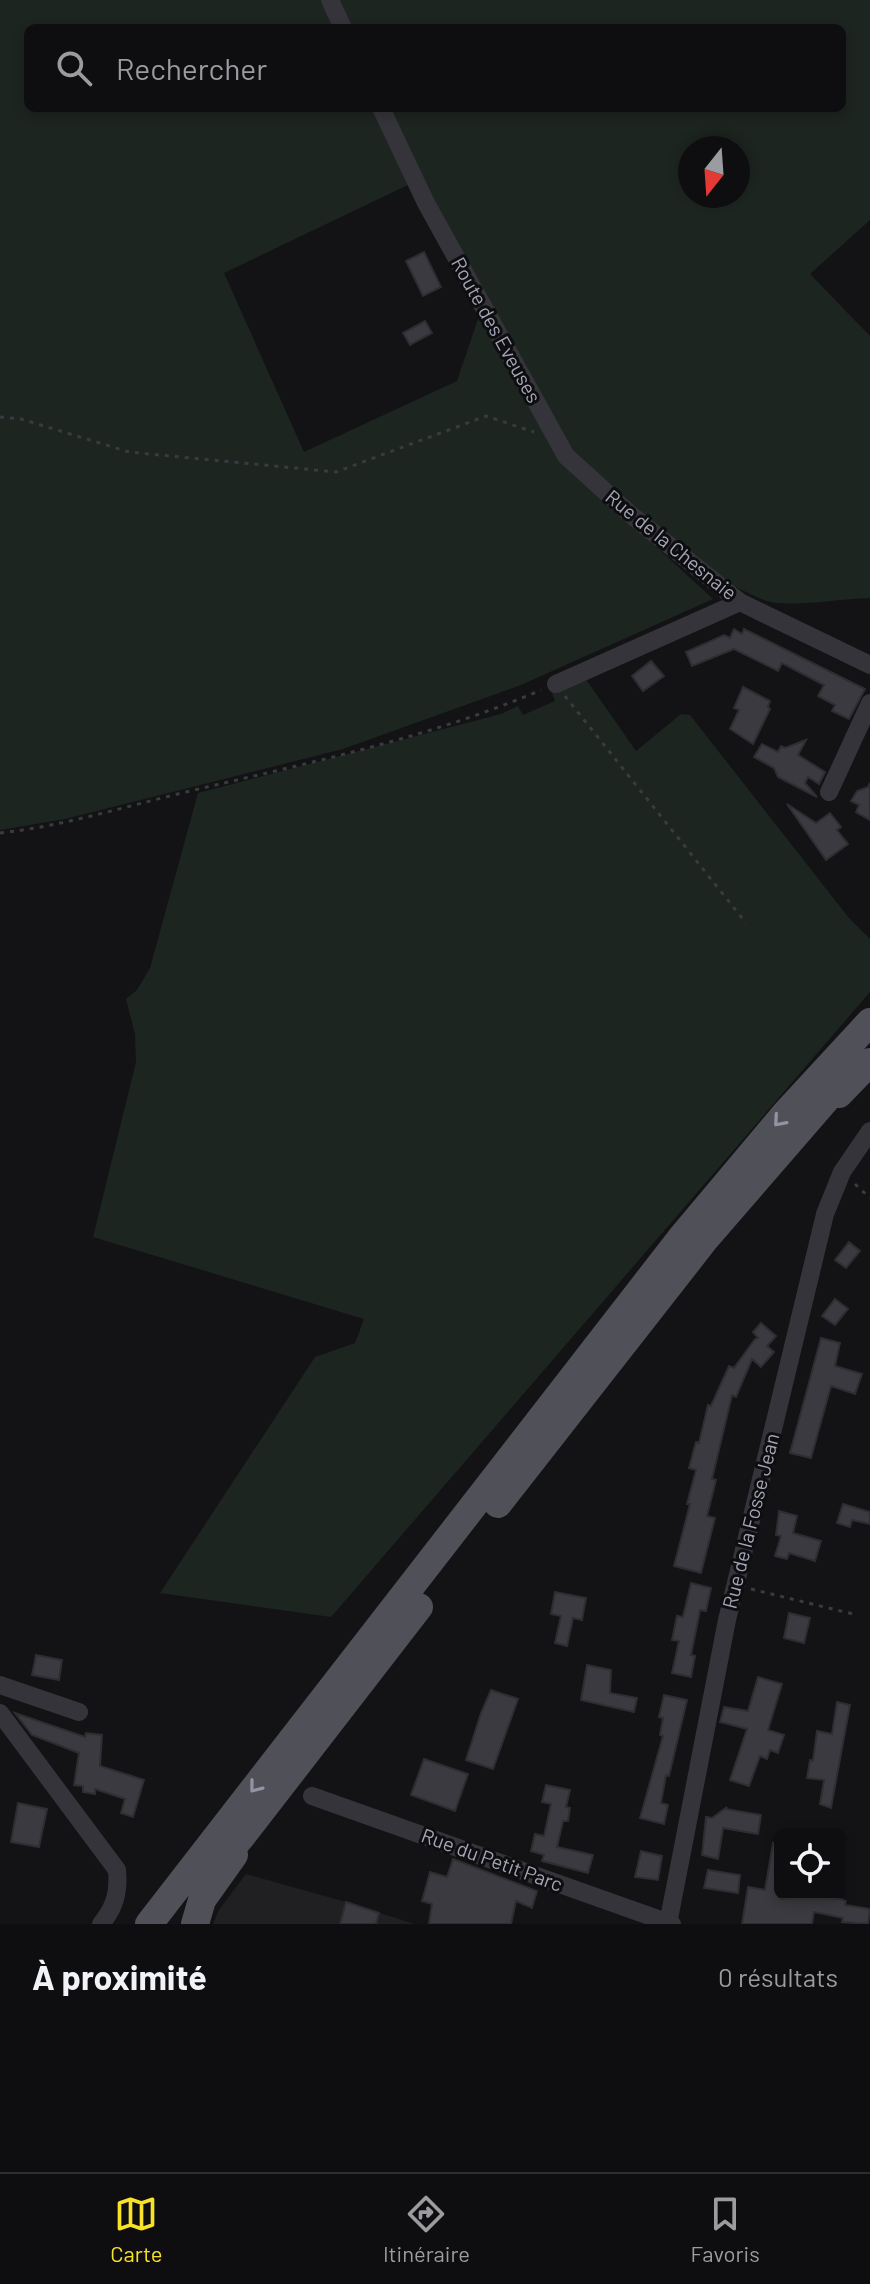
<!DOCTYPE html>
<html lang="fr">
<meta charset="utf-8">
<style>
:root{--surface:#0e0e10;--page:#1c1c1e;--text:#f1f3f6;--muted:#9b9c9f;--line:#2e2e30;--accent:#f8e228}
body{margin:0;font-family:Barlow,sans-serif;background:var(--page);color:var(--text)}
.controls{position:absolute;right:24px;bottom:24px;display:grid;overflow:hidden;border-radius:12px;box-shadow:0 4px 12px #0003}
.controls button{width:72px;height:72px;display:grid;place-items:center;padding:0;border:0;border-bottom:2px solid var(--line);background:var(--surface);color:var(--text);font:40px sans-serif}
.compass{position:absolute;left:678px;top:136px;width:72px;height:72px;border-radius:50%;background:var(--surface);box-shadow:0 4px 12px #0003;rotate:197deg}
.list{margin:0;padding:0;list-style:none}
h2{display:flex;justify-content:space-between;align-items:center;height:104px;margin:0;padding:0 32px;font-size:34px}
h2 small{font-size:26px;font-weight:400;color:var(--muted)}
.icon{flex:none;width:44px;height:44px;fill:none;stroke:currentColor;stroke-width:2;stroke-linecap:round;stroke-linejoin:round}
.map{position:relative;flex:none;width:870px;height:1924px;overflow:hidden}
.search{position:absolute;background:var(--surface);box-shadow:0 4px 12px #0003;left:24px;right:24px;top:24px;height:88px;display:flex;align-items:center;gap:20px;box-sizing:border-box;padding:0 28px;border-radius:12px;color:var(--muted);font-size:30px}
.sheet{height:248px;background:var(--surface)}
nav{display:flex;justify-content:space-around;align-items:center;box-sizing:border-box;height:112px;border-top:2px solid var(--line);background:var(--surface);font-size:22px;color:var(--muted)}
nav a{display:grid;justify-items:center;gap:4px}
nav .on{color:var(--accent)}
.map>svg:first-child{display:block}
</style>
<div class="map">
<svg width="870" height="1924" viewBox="0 0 870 1924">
<rect width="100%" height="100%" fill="#131315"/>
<!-- built -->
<path fill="#201f22" d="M246 1874 346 1902 414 1924H213L219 1910Z"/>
<!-- green -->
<path fill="#1d2520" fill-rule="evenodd" d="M0 0H870V220L810 274 870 336V598C840 599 808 605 778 603 734 601 602 490 561 459L713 599 521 685 343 749 65 819 0 830ZM28 28H842V108H28ZM690 148H738V196H690ZM412 183 480 313 457 381 304 452 224 273Z
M583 675 636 751 681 714 690 715 849 918 870 939V992L331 1617 160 1593 315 1357 355 1343 364 1319 93 1237 136 1062 135 1034 126 999 137 990 150 968 198 793 501 714 518 706 523 715 555 701 551 691Z"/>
<!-- building -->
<path fill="#3b3a40" stroke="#2e2d31" stroke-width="2" d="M424 252 441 287 423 296 406 261Z
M425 321 432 333 410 345 403 333Z
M734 629 742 634 744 629 865 689 849 719 832 711 835 705 818 696 824 685 782 663 778 671 734 649 692 666 686 652 724 635 730 638Z
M651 661 664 676 643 691 632 676Z
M743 687 770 701 768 707 770 709 753 744 730 729 739 710 734 708Z
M806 740 798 755 825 772 819 784 808 777 805 783 817 797 778 777 774 768 754 757 762 744 778 752 781 746 785 748Z
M870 783V820L856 812 859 805 851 801 857 791 868 787Z
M787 804 816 823 830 813 841 827 837 830 848 844 826 860Z
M849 1242 860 1251 846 1268 835 1260Z
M835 1299 848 1309 835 1325 822 1316Z
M761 1323 776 1336 767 1346 774 1352 761 1367 752 1359 736 1397 732 1395 712 1479 716 1480 707 1516 715 1518 701 1573 674 1566 690 1504H687L696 1470 689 1468 696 1442 699 1443 708 1405 711 1406 729 1366 734 1368 755 1339 758 1338 753 1332Z
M821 1338 840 1343 835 1366 862 1374 855 1394 831 1386 811 1458 790 1453Z
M843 1504 870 1512V1524L852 1520 850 1527 837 1523Z
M779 1511 797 1516 793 1533 821 1541 815 1561 789 1553 787 1559 775 1556 781 1536 776 1535Z
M691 1583 711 1588 706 1611 700 1610 691 1655 695 1656 691 1677 672 1673 679 1641 672 1640 677 1616 683 1617Z
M555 1592 586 1598 582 1620 573 1618 567 1646 555 1643 561 1616 551 1614Z
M789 1613 810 1618 804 1643 784 1638Z
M36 1655 62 1660 59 1680 32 1675Z
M587 1665 611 1670 610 1693 637 1698 634 1712 581 1700Z
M758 1677 782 1684 768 1730 784 1735 778 1753 770 1750 767 1759 760 1756 749 1786 730 1780 747 1729 720 1722 724 1707 748 1711Z
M491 1690 518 1699 493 1769 466 1760 481 1713Z
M664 1695 687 1700 669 1776 666 1775 661 1803 668 1805 664 1824 640 1818 663 1736 660 1735 663 1718 659 1717Z
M837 1702 850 1705 831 1808 820 1804 824 1780 807 1778 810 1760 813 1761 817 1731 832 1734Z
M15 1713 85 1737 86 1733 102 1735 100 1766 144 1780 133 1817 121 1813 125 1799 95 1789V1794L83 1792V1786L74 1785 79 1753 32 1735Z
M424 1759 468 1774 455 1811 411 1795Z
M546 1785 570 1790 566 1807 570 1808 568 1821H563L557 1847 593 1855 588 1873 542 1861 544 1855 531 1851 535 1834 544 1836 551 1804 542 1802Z
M18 1803 47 1809 39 1847 11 1842Z
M727 1807 726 1809 761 1815 758 1834 723 1828 718 1859 702 1855 706 1817 712 1818Z
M773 1843 780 1844V1894H819L836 1897 846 1901 845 1905 870 1909 868 1924 842 1922 843 1918 814 1912 812 1924H742L748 1887 765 1890Z
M641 1851 662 1856 658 1880 635 1877Z
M453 1859 537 1891 532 1908 516 1901 511 1924H429L432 1904 422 1901 430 1872 447 1877Z
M708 1870 740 1875 738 1893 704 1888Z
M346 1902 379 1913 376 1924H340Z"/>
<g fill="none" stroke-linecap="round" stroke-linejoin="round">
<!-- path -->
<path stroke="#3a3a41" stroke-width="3" stroke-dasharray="4 6" stroke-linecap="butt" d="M0 417 21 419 129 452 336 472 486 416 534 432
M565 696 746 923
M0 833C64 826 127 806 190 791 308 763 429 738 541 690
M855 1184 870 1198
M751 1589 853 1614"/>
<!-- street -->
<path stroke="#34343a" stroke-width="18" d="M330 0 343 28
M381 108 426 203 566 456 630 514 740 602 870 665
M556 684 740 602
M829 792 870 703
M0 1685 79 1712
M0 1713 117 1870C119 1892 115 1907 101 1924
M312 1796 672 1924
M668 1924 727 1620 825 1214 842 1172 870 1131"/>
<!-- primary -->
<path stroke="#505059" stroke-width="28" d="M839 1094 870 1062
M498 1504 706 1238 848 1074
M215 1867 242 1836 419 1607
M149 1924 681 1238 785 1114 870 1022
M195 1924 202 1900 234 1855"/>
</g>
<!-- one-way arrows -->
<defs><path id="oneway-chevron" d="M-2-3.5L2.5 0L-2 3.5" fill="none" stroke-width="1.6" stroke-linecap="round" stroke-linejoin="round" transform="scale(2)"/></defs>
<g stroke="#9394a3">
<use href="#oneway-chevron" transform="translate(779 1121) rotate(131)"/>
<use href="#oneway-chevron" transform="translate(255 1787) rotate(128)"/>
</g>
<g text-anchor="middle" stroke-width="6" stroke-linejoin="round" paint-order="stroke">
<!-- street labels -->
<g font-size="20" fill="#a4a5b6" stroke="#0e0e10">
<text transform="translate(496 330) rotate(61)" y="7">Route des Eveuses</text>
<text transform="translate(671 545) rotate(39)" y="7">Rue de la Chesnaie</text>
<text transform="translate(751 1521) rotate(-76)" y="7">Rue de la Fosse Jean</text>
<text transform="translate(492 1860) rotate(20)" y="7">Rue du Petit Parc</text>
</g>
</g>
</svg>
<div class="controls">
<button><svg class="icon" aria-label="locate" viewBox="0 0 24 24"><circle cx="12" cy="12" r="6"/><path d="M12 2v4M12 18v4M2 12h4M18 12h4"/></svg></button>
</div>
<svg class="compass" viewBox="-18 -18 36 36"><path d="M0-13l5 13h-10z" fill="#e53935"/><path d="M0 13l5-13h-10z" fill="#9b9c9f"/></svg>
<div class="search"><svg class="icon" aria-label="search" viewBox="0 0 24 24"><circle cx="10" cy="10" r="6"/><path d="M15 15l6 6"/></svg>Rechercher</div>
</div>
<section class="sheet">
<h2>À proximité<small>0 résultats</small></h2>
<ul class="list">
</ul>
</section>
<nav>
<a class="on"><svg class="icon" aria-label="map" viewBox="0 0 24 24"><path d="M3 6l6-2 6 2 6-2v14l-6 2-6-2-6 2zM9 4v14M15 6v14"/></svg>Carte</a>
<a><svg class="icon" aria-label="directions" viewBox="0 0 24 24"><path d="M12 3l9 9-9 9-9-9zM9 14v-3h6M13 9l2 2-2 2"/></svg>Itinéraire</a>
<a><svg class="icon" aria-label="saved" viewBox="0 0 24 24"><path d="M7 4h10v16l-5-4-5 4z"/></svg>Favoris</a>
</nav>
